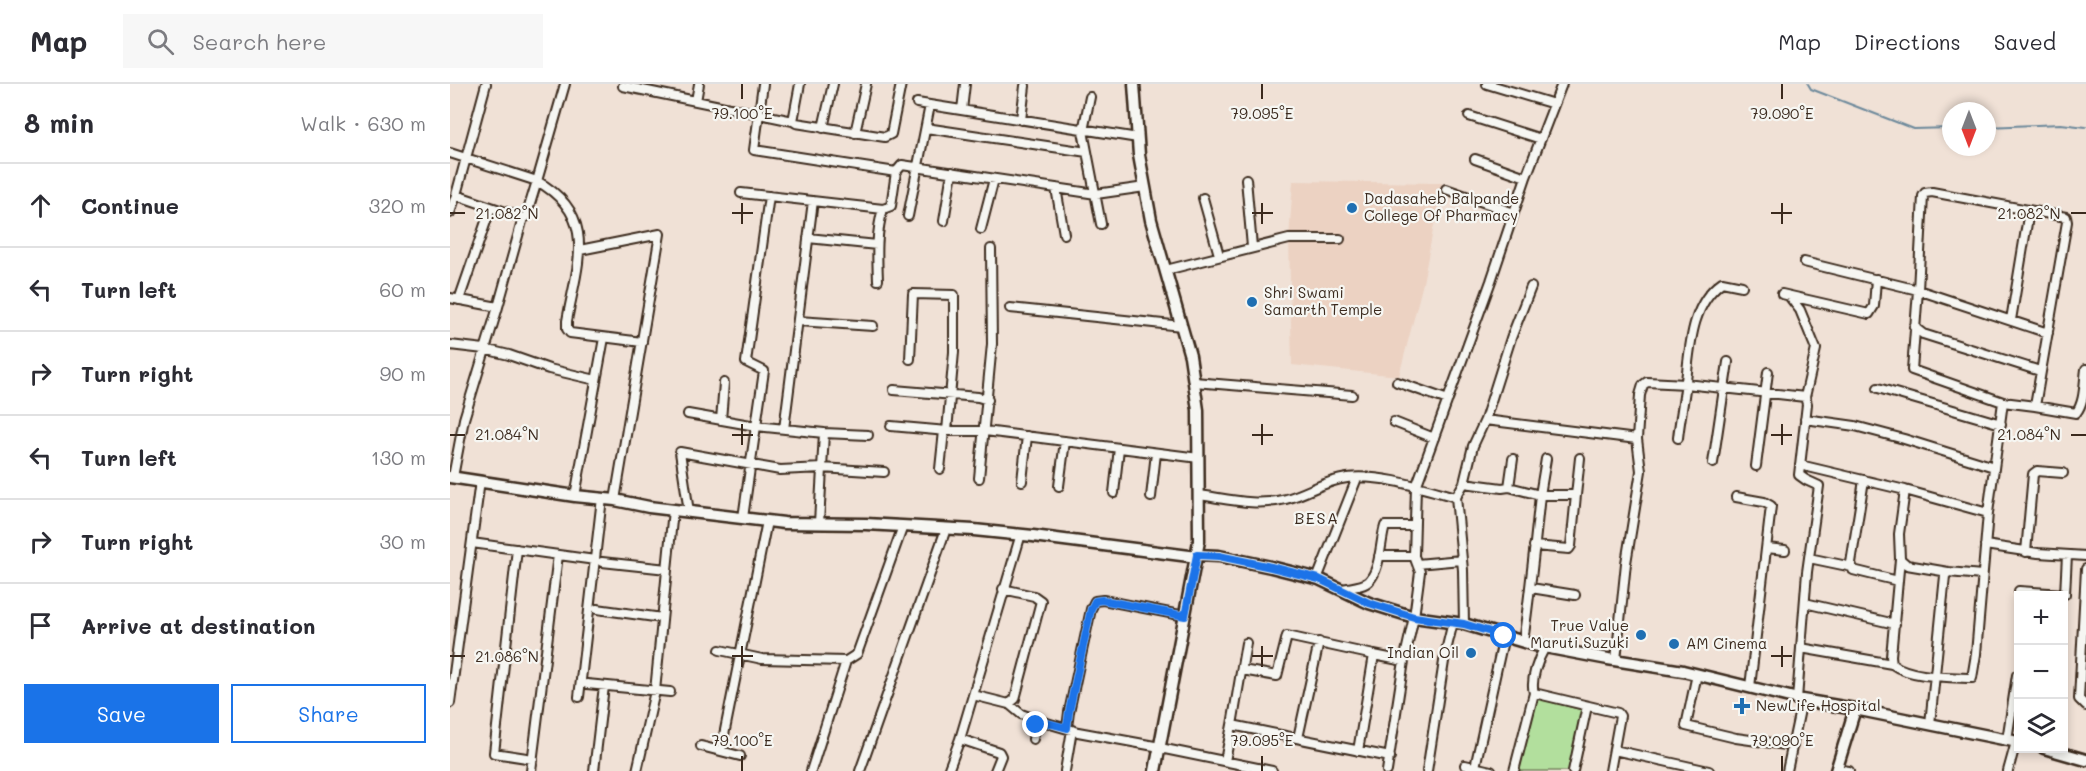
<!DOCTYPE html>
<meta charset="utf-8">
<style>
:root{--surface:#fff;--page:#f7f7f7;--text:#2b2b33;--muted:#7c7c81;--line:#e1e1e2;--accent:#1a73e8}
body{margin:0;font-family:Mali,sans-serif;background:var(--page);color:var(--text)}
.controls{position:absolute;right:18px;bottom:18px;display:grid;overflow:hidden;border-radius:0px;box-shadow:0 3px 9px #0003}
.controls button{width:54px;height:54px;display:grid;place-items:center;padding:0;border:0;border-bottom:2px solid var(--line);background:var(--surface);color:var(--text);font:30px sans-serif}
.compass{position:absolute;left:1492px;top:18px;width:54px;height:54px;border-radius:50%;background:var(--surface);box-shadow:0 3px 9px #0003;rotate:180deg}
.stop{position:absolute;width:18px;height:18px;margin:-14px;border:4px solid #1a73e8;border-radius:50%;background:#fff}
.stop.end{background:#1a73e8;border-color:#fff;box-shadow:0 2px 6px #0008}
.list{margin:0;padding:0;list-style:none}
h2{display:flex;justify-content:space-between;align-items:center;height:78px;margin:0;padding:0 24px;font-size:26px}
h2 small{font-size:20px;font-weight:400;color:var(--muted)}
.list li{display:grid;grid-template-columns:39px 1fr auto;gap:18px;align-items:center;box-sizing:border-box;height:84px;padding:0 24px;border-top:2px solid var(--line)}
.list b{display:block;font-size:22px;white-space:nowrap}
.list em{font-size:20px;font-style:normal;color:var(--muted)}
.actions{display:flex;gap:12px;padding:18px 24px}
.actions a{flex:1;padding:14px 0;border:2px solid var(--accent);border-radius:0px;text-align:center;font-size:21px;color:var(--accent)}
.actions .main{background:var(--accent);color:#fff}
.icon{flex:none;width:33px;height:33px;fill:none;stroke:currentColor;stroke-width:2;stroke-linecap:round;stroke-linejoin:round}
.map{position:relative;flex:none;width:1636px;height:687px;overflow:hidden}
header{display:flex;align-items:center;gap:36px;box-sizing:border-box;height:84px;padding:0 30px;background:var(--surface);border-bottom:2px solid var(--line)}
header strong{font-size:28px}
nav{display:flex;gap:33px;margin-inline-start:auto;font-size:21px}
.search{width:420px;height:54px;background:var(--page);display:flex;align-items:center;gap:15px;box-sizing:border-box;padding:0 21px;border-radius:0px;color:var(--muted);font-size:22px}
main{display:flex}
aside{flex:1;background:var(--surface)}
.map>svg:first-child{display:block}
</style>
<header>
<strong>Map</strong>
<div class="search"><svg class="icon" aria-label="search" viewBox="0 0 24 24"><circle cx="10" cy="10" r="6"/><path d="M15 15l6 6"/></svg>Search here</div>
<nav><a>Map</a><a>Directions</a><a>Saved</a></nav>
</header>
<main>
<aside>
<h2>8 min<small>Walk · 630 m</small></h2>
<ul class="list">
<li><svg class="icon" aria-label="ahead" viewBox="0 0 24 24"><path d="M12 20V5M6 11l6-6 6 6"/></svg><div><b>Continue</b></div><em>320 m</em></li>
<li><svg class="icon" aria-label="left" viewBox="0 0 24 24"><path d="M17 20v-9H6M10 6l-5 5 5 5"/></svg><div><b>Turn left</b></div><em>60 m</em></li>
<li><svg class="icon" aria-label="right" viewBox="0 0 24 24"><path d="M7 20v-9h11M14 6l5 5-5 5"/></svg><div><b>Turn right</b></div><em>90 m</em></li>
<li><svg class="icon" aria-label="left" viewBox="0 0 24 24"><path d="M17 20v-9H6M10 6l-5 5 5 5"/></svg><div><b>Turn left</b></div><em>130 m</em></li>
<li><svg class="icon" aria-label="right" viewBox="0 0 24 24"><path d="M7 20v-9h11M14 6l5 5-5 5"/></svg><div><b>Turn right</b></div><em>30 m</em></li>
<li><svg class="icon" aria-label="arrive" viewBox="0 0 24 24"><path d="M6 21V4h12l-3 4 3 4H6"/></svg><div><b>Arrive at destination</b></div></li>
</ul>
<div class="actions"><a class="main">Save</a><a>Share</a></div>
</aside>
<div class="map">
<svg width="1636" height="687" viewBox="0 0 1636 687">
<rect width="100%" height="100%" fill="#f0e1d6"/>
<filter id="ink" filterUnits="userSpaceOnUse"><feTurbulence type="fractalNoise" baseFrequency=".0167" numOctaves="2"/><feDisplacementMap in="SourceGraphic" scale="12" xChannelSelector="R" yChannelSelector="G"/><feConvolveMatrix kernelMatrix="1 2 1 2 8 2 1 2 1" color-interpolation-filters="sRGB"/></filter>
<g filter="url(#ink)">
<!-- built -->
<path fill="#ecd2c2" d="M843 97 992 99 973 199 949 292 842 281 839 155Z"/>
<!-- green -->
<path fill="#b2df9d" stroke="#76845e" stroke-width="1.5" d="M1086 614 1133 626 1120 687H1069Z"/>
<g fill="none" stroke-linecap="round" stroke-linejoin="round">
<!-- stream -->
<path stroke="#6d899b" stroke-width="2" d="M1358 0 1361 5 1464 45 1501 44
M1537 43 1611 40 1636 43"/>
<defs>
<path id="street" d="M313 0 304 66 446 88 452 81 646 110 695 103
M350 0 343 37 346 39 435 53 441 50 451 0
M1037 0 1104 20
M173 2 343 37
M640 13 633 47 651 140
M246 17 249 0
M467 19 688 54
M512 26 515 0
M1019 32 1091 55
M571 36 575 2
M373 44 383 0
M476 44 637 68
M405 49 416 0
M0 69 87 97 115 0
M1025 75 1076 93
M796 95 802 163
M606 104 614 150
M996 105 1064 129
M291 109 433 125
M6 111 36 0
M753 114 769 171
M0 129 6 111 73 134 76 133 87 97C149 132 127 180 117 237V245L120 249 192 258
M458 132 480 21
M494 137 502 88
M531 145 544 95
M358 154 427 161
M130 166 210 150 165 416
M1354 178 1468 206 1598 249
M716 186 839 155H890
M428 196C427 171 426 148 433 125L441 122 446 88
M1332 210 1419 230 1424 222 1426 195
M1339 212 1350 226 1366 265 1355 313
M0 214 48 223 14 335 3 393
M9 216 41 123
M48 223 73 134
M560 224 732 242
M1561 236 1579 127
M348 237 423 242
M1464 243 1473 250 1590 287
M0 261 34 265 59 271 99 285 146 296
M460 275 463 210 504 211V268L497 347
M744 298 902 311
M947 298 998 316
M1428 304 1551 340
M444 306 528 313 538 316
M1585 322 1553 318 1462 286 1468 206 1473 112 1475 109 1482 108 1616 133 1617 138 1585 322 1626 329C1635 318 1634 299 1636 285
M238 330 306 342 314 287 296 278 319 112
M1355 335 1405 342 1454 355 1544 383
M271 336 274 299
M1035 336 1187 355
M944 338 984 354
M441 342 497 347H535L749 374
M334 345 363 117
M374 349 418 351
M1228 354C1230 335 1234 316 1236 297 1240 263 1241 220 1272 198L1292 202
M1263 379 1278 278
M1350 381 1455 406 1538 429
M1306 382 1318 288
M490 385 494 347
M529 394 542 260 541 165
M1414 396 1401 479 1403 486 1448 497
M572 397 577 352
M1014 399 1052 404 1059 403 1090 411 1096 375
M609 402 615 357
M1059 403 1063 375
M1455 406 1449 450 1450 475 1457 481 1498 488
M664 409 669 364
M749 411C778 415 807 423 836 415 859 409 873 397 897 394 931 390 973 404 1006 413L1013 486 1014 540
M125 412 154 254
M701 413 706 369
M1006 413 1014 399 1023 362 1035 336 1061 254 1081 203
M1286 413 1314 418 1321 422 1300 603
M239 428 230 368 330 386 372 384 434 388
M293 434 306 342 374 349 369 439
M22 459 145 476
M1535 461 1588 469 1636 472
M1084 462 1119 465 1121 462 1126 411
M1317 464 1335 466
M67 465 44 669 83 675
M1576 468 1583 390 1587 387 1613 389
M929 472H964
M1359 474 1402 483
M1450 475 1441 572 1442 580C1461 594 1499 593 1522 594L1526 570 1538 429 1553 318
M152 478 217 485
M967 480 1011 476
M1636 485 1629 615 1636 622
M867 495 907 394
M1081 504 1125 511
M553 505 584 512 591 517 565 615 559 620
M892 505C900 503 913 503 919 497 931 484 930 458 935 442H964
M1569 507 1615 510 1617 471
M1355 519 1445 540
M147 525 212 534
M1073 558C1080 509 1085 460 1090 411H1126L1130 374
M1095 563C1088 575 1080 596 1084 609L1168 629 1170 632 1160 687
M1351 564 1442 580
M270 566 312 575 396 577
M924 571 954 577
M1166 576 1176 479 1191 387 1187 355 1190 311 1193 301 1197 298 1236 300 1355 313 1357 320 1349 391 1356 396 1369 402 1357 488 1347 615
M792 586 827 592 837 552 924 571 908 667
M1247 590 1236 642 1286 654 1343 662
M137 600 220 608
M523 611 559 620 571 630 590 637
M129 613 152 414
M0 619 30 397
M1480 640 1495 492 1498 488 1532 491
M782 641 796 559
M617 644 619 628 641 525 645 517 653 516 735 532
M848 654 869 558
M583 655 586 641 590 637 628 648 710 663
M1557 656 1567 591
M251 662 290 672
M710 664 822 687
M271 666 317 437
M1164 666 1259 687
M775 677 782 641 940 673
M1015 681 1041 687
M1025 683 1054 552
M1386 685 1399 687
M81 687 108 471
M144 687 154 602
M187 687 205 607 223 426
M361 687 396 577 407 570 453 442
M410 687 496 445
M498 687 510 655
M545 687 551 672 549 668 510 655 571 450
M615 687 622 646
M937 687 954 577 964 533 970 488 964 472 966 403 1041 197 1076 93 1112 0
M977 687 995 571 1003 538
M1064 687 1084 609
M1123 687 1137 622
M1337 687 1352 616
M1558 687 1566 658"/>
<path id="secondary" d="M684 0 689 71 701 136 740 272 748 326 749 457 705 687
M0 393 125 412 165 416 199 423 334 439 416 440 524 446 583 452 747 473
M747 471 769 472 821 483 869 495 919 519 964 533 1014 540 1084 561 1158 575 1233 587 1352 616 1405 625 1568 658
M1594 664 1636 676
M1386 687 1405 625"/>
</defs>
<!-- street casing -->
<use href="#street" stroke="#3b2a1e" stroke-width="12"/>
<!-- secondary casing -->
<use href="#secondary" stroke="#3b2a1e" stroke-width="15"/>
<!-- street -->
<use href="#street" stroke="#f6f6f2" stroke-width="8"/>
<!-- secondary -->
<use href="#secondary" stroke="#f6f6f2" stroke-width="10"/>
</g>
</g>
<g fill="none" stroke-linecap="round" stroke-linejoin="round" filter="url(#ink)">
<!-- route -->
<path stroke="#1a73e8" stroke-width="8" d="M586 641 590 637 617 644 619 628 641 525 645 517 652 516 735 532 747 471 769 472 821 483 869 495 919 519 964 533 1014 540 1054 552"/>
</g>
<!-- ticks -->
<path fill="none" stroke="#3b2a1e" stroke-width="2" d="M292 0V15M812 0V15M1332 0V15M292 119V140M812 119V140M1332 119V140M0 129H15M282 129H303M802 129H823M1321 129H1342M1621 129H1636M292 340V361M812 340V361M1332 340V361M0 351H15M282 351H303M802 351H823M1321 351H1342M1621 351H1636M292 562V583M812 562V583M1332 562V583M0 572H15M282 572H303M802 572H823M1321 572H1342M292 672V687M812 672V687M1332 672V687"/>
<!-- markers -->
<g fill="#1f6fb2" stroke="#f6f6f2" stroke-width="2">
<circle cx="902" cy="124" r="6"/>
<circle cx="802" cy="218" r="6"/>
<circle cx="1191" cy="551" r="6"/>
<circle cx="1224" cy="560" r="6"/>
<circle cx="1021" cy="569" r="6"/>
<path d="M1289 613h6v6h6v6h-6v6h-6v-6h-6v-6h6z"/>
</g>
<g text-anchor="middle" stroke-width="4.5" stroke-linejoin="round" paint-order="stroke">
<!-- poi labels -->
<g font-size="15" fill="#3b2a1e" stroke="#f6f6f2" text-anchor="start">
<text x="914" y="120">Dadasaheb Balpande<tspan x="914" dy="17">College Of Pharmacy</tspan></text>
<text x="814" y="214">Shri Swami<tspan x="814" dy="17">Samarth Temple</tspan></text>
<text x="1179" y="547" text-anchor="end">True Value<tspan x="1179" dy="17">Maruti Suzuki</tspan></text>
<text x="1236" y="565">AM Cinema</text>
<text x="1009" y="574" text-anchor="end">Indian Oil</text>
<text x="1306" y="627">NewLife Hospital</text>
</g>
<!-- neighbourhood labels -->
<g font-size="16" letter-spacing="1.5" fill="#3b2a1e" stroke="#f6f6f2">
<text x="867" y="440">BESA</text>
</g>
</g>
<g font-size="15" text-anchor="middle" fill="#3b2a1e" stroke="#f6f6f2" stroke-width="4.5" stroke-linejoin="round" paint-order="stroke">
<text x="292" y="35">79.100°E</text>
<text x="812" y="35">79.095°E</text>
<text x="1332" y="35">79.090°E</text>
<text x="1579" y="135">21.082°N</text>
<text x="57" y="135">21.082°N</text>
<text x="1579" y="356">21.084°N</text>
<text x="57" y="356">21.084°N</text>
<text x="57" y="578">21.086°N</text>
<text x="292" y="662">79.100°E</text>
<text x="812" y="662">79.095°E</text>
<text x="1332" y="662">79.090°E</text>
</g>
</svg>
<div class="controls">
<button>+</button>
<button>−</button>
<button><svg class="icon" aria-label="layers" viewBox="0 0 24 24"><path d="M12 4l9 5-9 5-9-5zM3 14l9 5 9-5"/></svg></button>
</div>
<svg class="compass" viewBox="-18 -18 36 36"><path d="M0-13l5 13h-10z" fill="#e53935"/><path d="M0 13l5-13h-10z" fill="#7c7c81"/></svg>
<div class="stop" style="left:1054px;top:552px"></div>
<div class="stop end" style="left:586px;top:641px"></div>
</div>
</main>
